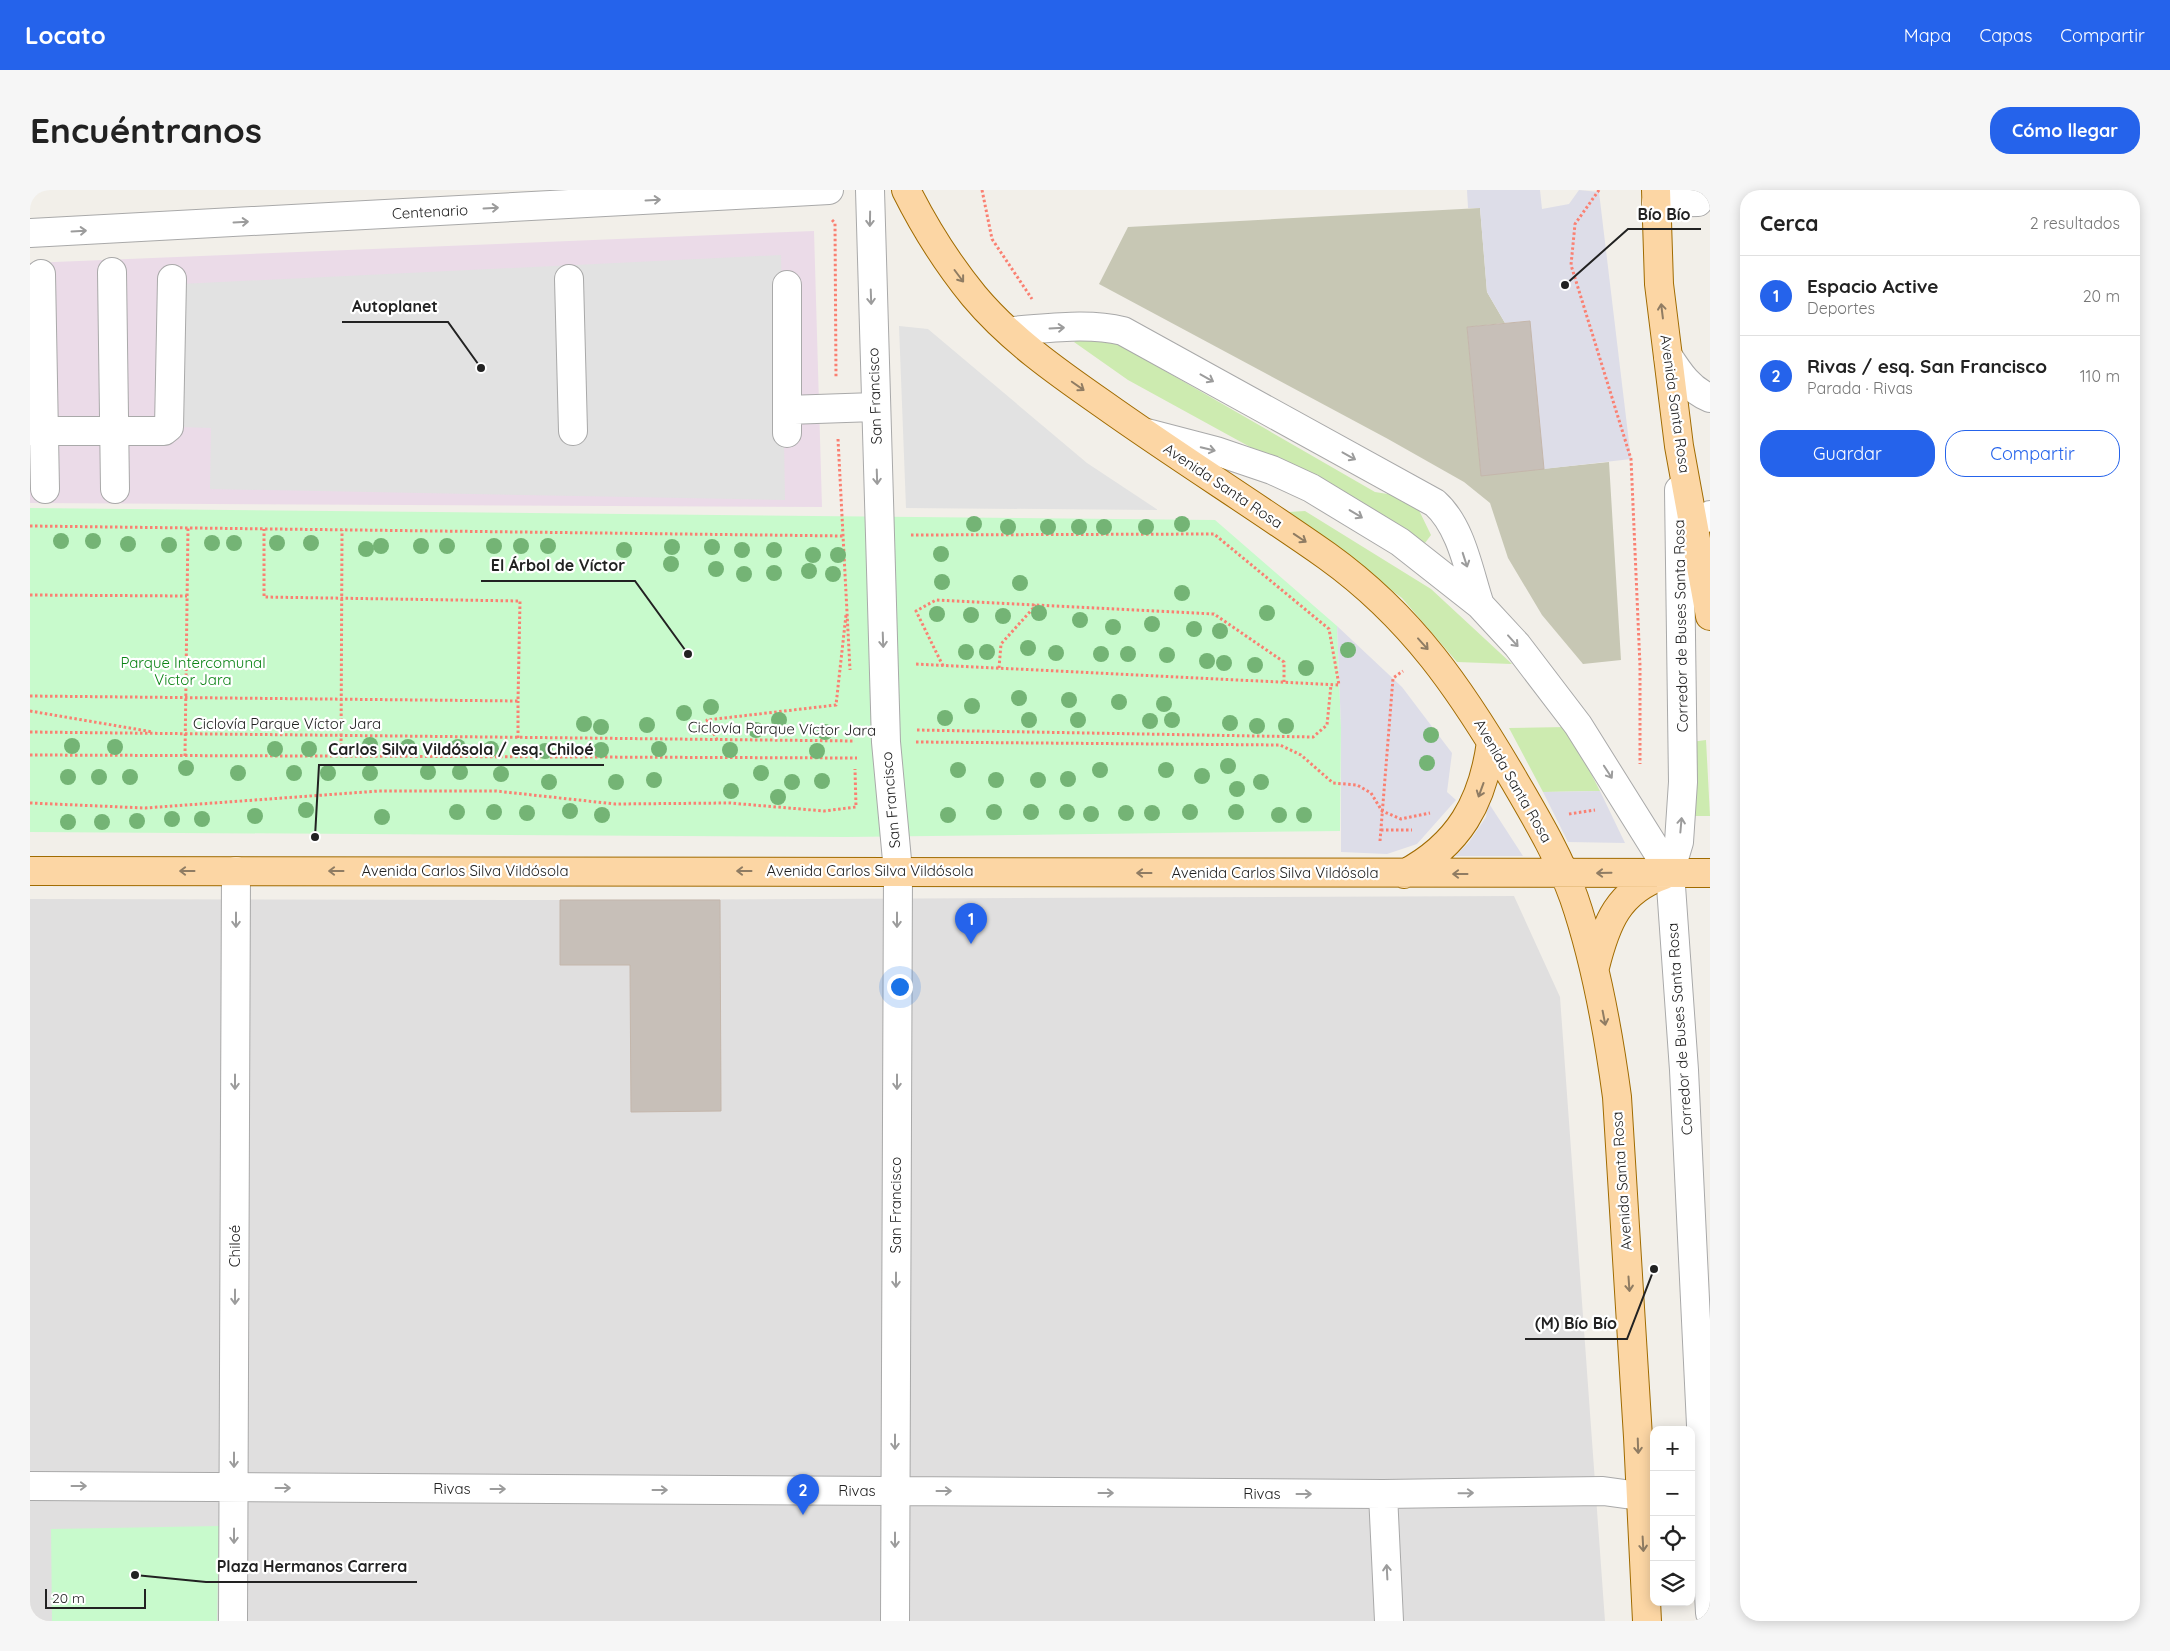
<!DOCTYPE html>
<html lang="es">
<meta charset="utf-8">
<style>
:root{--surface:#fff;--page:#f6f6f6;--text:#222;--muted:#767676;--line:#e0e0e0;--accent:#2563eb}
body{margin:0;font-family:Quicksand,sans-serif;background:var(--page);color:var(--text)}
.controls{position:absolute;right:15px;bottom:15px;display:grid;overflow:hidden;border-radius:10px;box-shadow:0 2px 12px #0003}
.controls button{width:45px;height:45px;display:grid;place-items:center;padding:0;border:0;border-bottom:1px solid var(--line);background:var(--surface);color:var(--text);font:25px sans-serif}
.scale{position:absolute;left:15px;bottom:12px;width:101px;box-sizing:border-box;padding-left:5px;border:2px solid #222;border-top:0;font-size:14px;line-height:18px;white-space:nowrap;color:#222;-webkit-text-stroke:4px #fff;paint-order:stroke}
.you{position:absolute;left:869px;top:796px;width:18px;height:18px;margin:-12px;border:4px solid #fff;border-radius:50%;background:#1a73e8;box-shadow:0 0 0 8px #1a73e833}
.badge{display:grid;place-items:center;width:32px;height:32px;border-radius:50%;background:var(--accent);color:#fff;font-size:16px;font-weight:700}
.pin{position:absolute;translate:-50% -41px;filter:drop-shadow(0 1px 2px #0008)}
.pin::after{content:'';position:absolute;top:26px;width:18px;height:15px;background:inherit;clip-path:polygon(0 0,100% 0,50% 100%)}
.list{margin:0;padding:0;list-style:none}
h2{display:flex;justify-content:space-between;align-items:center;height:65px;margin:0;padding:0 20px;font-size:21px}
h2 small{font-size:16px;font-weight:400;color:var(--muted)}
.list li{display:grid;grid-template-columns:32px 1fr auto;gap:15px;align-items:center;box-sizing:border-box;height:80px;padding:0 20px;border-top:1px solid var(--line)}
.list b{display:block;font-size:19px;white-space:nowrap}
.list p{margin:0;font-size:16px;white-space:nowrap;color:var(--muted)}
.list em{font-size:16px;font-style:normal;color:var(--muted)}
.actions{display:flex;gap:10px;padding:15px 20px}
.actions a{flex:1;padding:11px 0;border:1px solid var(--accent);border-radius:20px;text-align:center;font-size:18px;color:var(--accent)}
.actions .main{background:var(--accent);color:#fff}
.icon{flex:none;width:28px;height:28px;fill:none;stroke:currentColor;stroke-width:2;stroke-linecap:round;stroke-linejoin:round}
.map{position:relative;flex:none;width:1680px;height:1431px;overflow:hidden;border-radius:20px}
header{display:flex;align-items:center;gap:30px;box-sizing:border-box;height:70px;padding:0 25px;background:var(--accent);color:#fff}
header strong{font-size:24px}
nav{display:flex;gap:28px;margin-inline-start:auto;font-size:18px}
.intro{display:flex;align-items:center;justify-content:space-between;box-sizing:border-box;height:120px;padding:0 30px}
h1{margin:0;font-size:35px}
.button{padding:12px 22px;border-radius:20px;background:var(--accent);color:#fff;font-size:18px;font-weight:700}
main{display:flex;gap:30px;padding:0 30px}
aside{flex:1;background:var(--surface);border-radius:20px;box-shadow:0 2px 12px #0003}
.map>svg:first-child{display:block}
</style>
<header>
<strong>Locato</strong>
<nav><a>Mapa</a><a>Capas</a><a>Compartir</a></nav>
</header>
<div class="intro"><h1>Encuéntranos</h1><a class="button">Cómo llegar</a></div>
<main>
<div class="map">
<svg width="1680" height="1431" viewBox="0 0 1680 1431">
<rect width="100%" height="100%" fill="#f2efe9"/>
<!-- residential -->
<path fill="#e0dfdf" d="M1484 706 1530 807 1575 1431H0V709L530 710Z"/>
<!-- industrial -->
<path fill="#ebdbe8" d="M784 41 792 317 0 313V73Z"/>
<!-- construction -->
<path fill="#c7c7b4" d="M1450 18 1457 102 1475 133 1437 137 1451 285 1579 272 1591 470 1553 474 1512 425 1478 368 1460 313 1434 292 1358 249 1069 94 1098 37Z"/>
<!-- grass -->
<path fill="#cdebb0" d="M1064 140 1345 302 1383 308 1401 345 1395 353 1098 190 1044 152Z
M1275 321 1401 399 1482 474 1427 472 1372 408 1258 322Z
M1537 537 1570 601 1513 602 1479 538Z
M1676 550 1680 626H1665L1661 552Z"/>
<!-- park -->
<path fill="#c8facc" d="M0 318 1185 330 1307 436 1311 537 1310 641 816 647 0 642Z
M189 1336 187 1431H22L21 1339Z"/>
<!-- parking -->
<path fill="#e2e2e2" d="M751 65 755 310 180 299 181 238 149 237 150 94Z
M869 136 898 139 1057 273 1128 320 876 318Z"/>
<!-- plaza -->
<path fill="#dddde8" d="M1437 0H1510L1512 19 1539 14 1549 0 1569 2 1601 269 1514 279 1500 131 1475 133 1457 102 1450 18H1438Z
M1307 436 1372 497 1422 563 1417 602 1426 610 1387 654 1357 664 1311 662V537Z
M1570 601 1595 653 1538 652 1513 602Z
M1458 612 1493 666H1425L1439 652 1456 627Z"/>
<!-- building -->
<path fill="#c7bfb8" stroke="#c4b6ab" d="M1500 131 1514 279 1451 286 1437 137Z
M530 710H690L691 921 601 922 600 775H530Z"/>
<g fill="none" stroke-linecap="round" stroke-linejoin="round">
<defs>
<path id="minor" d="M840 0 856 552 868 681 865 1431
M1626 13 1668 12
M0 43 799 0
M82 82 85 299
M11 84 15 299
M539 89 543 241
M757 95V243
M979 141C1016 139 1056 132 1093 141L1405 313C1432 337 1439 383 1450 415
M1638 166C1649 183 1660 200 1680 208
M757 220 845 217
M0 241H134L139 237 142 89
M1117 243 1186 261 1242 280 1281 298 1370 352 1450 415 1487 455 1548 535 1640 682
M1649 300 1653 592 1649 652 1640 682 1654 880 1680 1423
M1663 335 1680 325
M0 1296 1353 1304 1573 1301 1624 1308
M1353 1304 1359 1431
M203 1431 206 681"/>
<path id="major" d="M876 0C895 38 917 73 944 106 980 149 1027 182 1073 214 1146 266 1223 314 1297 366 1382 427 1432 501 1484 590 1506 628 1529 666 1544 708 1566 772 1578 840 1587 907L1608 1247 1617 1431
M1626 0 1629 94 1649 256 1680 426
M0 681 1680 683
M1374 684C1429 655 1453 612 1461 552
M1565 777C1576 733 1588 701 1634 685"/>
</defs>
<!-- minor casing -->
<use href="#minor" stroke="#a9a9a9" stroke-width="30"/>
<!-- major casing -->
<use href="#major" stroke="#a06b00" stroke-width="30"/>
<!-- path -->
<path stroke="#fa8072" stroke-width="3" stroke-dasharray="2.5 2.5" stroke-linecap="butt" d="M952 0 962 49 1002 109
M1569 0 1545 34 1541 75 1601 269 1610 476V574
M802 30 805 33 806 188
M808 249 820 480
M0 336 814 346
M881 345 1184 344 1299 439 1309 495 885 474
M0 405 157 406
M913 476 886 421 906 410 1184 424 1254 472V492
M969 478 971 454 1006 415
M0 506 488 511 490 411 234 407V339
M0 521 123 542
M887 540 1283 547 1297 535 1301 495
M0 542 825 551
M488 548V511
M687 550 677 530 806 515 816 425
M886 552 1250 555 1271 565 1303 593 1327 595 1341 603 1352 621 1371 629 1400 623
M0 565 827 568
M155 566 158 337
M311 566 312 340
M0 613 115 618 349 601H466L585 614 700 613 794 621 826 617 825 579
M1539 624 1565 620
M1351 640H1382
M1350 651 1363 488 1373 481"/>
<!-- minor -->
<use href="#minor" stroke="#fff" stroke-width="28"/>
<!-- major -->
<use href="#major" stroke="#fcd6a4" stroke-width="28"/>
</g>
<!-- trees -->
<g fill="#74b475">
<circle cx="944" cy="334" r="8"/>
<circle cx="1152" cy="334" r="8"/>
<circle cx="978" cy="337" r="8"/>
<circle cx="1018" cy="337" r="8"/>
<circle cx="1049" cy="337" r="8"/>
<circle cx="1074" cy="337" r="8"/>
<circle cx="1116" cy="337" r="8"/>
<circle cx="31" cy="351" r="8"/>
<circle cx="63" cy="351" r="8"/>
<circle cx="182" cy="353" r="8"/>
<circle cx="204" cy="353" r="8"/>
<circle cx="247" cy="353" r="8"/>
<circle cx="281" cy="353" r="8"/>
<circle cx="98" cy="354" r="8"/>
<circle cx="139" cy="355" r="8"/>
<circle cx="351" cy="356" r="8"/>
<circle cx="391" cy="356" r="8"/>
<circle cx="417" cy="356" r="8"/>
<circle cx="464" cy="356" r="8"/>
<circle cx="491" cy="356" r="8"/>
<circle cx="518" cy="356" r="8"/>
<circle cx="642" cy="357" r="8"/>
<circle cx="682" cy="357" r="8"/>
<circle cx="336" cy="359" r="8"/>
<circle cx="594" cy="360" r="8"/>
<circle cx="712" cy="360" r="8"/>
<circle cx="744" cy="360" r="8"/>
<circle cx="911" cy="364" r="8"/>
<circle cx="783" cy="365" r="8"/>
<circle cx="808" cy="365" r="8"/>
<circle cx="641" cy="374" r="8"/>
<circle cx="686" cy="379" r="8"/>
<circle cx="779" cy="381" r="8"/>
<circle cx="744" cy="383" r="8"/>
<circle cx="714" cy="384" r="8"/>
<circle cx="803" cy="384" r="8"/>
<circle cx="912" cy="392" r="8"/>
<circle cx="990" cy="393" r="8"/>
<circle cx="1152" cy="403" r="8"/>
<circle cx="1009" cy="423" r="8"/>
<circle cx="1237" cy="423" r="8"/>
<circle cx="907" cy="424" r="8"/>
<circle cx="941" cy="425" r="8"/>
<circle cx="973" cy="426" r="8"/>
<circle cx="1050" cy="430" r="8"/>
<circle cx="1122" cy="434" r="8"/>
<circle cx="1083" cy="437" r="8"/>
<circle cx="1164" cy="439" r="8"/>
<circle cx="1190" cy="441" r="8"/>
<circle cx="998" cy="458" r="8"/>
<circle cx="1318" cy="460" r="8"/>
<circle cx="936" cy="462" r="8"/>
<circle cx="957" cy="462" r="8"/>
<circle cx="1026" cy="463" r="8"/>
<circle cx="1071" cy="464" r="8"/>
<circle cx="1098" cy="464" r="8"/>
<circle cx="1137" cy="465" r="8"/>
<circle cx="1177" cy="471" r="8"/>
<circle cx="1194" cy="473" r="8"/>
<circle cx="1225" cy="475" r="8"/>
<circle cx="1276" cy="478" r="8"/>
<circle cx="989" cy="508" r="8"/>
<circle cx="1039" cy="510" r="8"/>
<circle cx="1089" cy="512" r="8"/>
<circle cx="1134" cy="514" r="8"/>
<circle cx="942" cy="516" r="8"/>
<circle cx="681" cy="517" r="8"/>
<circle cx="654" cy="523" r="8"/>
<circle cx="915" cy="528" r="8"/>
<circle cx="749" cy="530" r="8"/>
<circle cx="999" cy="530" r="8"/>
<circle cx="1048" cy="530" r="8"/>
<circle cx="1142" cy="530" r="8"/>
<circle cx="1120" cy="531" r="8"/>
<circle cx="1200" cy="533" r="8"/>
<circle cx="554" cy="534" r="8"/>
<circle cx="617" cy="535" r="8"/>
<circle cx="1227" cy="536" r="8"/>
<circle cx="1256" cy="536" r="8"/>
<circle cx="571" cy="537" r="8"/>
<circle cx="726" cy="540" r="8"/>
<circle cx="795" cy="542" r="8"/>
<circle cx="1401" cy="545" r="8"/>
<circle cx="340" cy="555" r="8"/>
<circle cx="42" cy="556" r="8"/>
<circle cx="85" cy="557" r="8"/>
<circle cx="378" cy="557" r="8"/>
<circle cx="428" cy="557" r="8"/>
<circle cx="245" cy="559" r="8"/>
<circle cx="279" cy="559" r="8"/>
<circle cx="461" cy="559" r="8"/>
<circle cx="629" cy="559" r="8"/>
<circle cx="571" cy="560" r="8"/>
<circle cx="700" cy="560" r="8"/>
<circle cx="515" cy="561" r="8"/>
<circle cx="787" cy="561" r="8"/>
<circle cx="1397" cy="573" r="8"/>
<circle cx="1198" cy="576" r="8"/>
<circle cx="156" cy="578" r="8"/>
<circle cx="928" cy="580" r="8"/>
<circle cx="1070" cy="580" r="8"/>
<circle cx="1136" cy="580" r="8"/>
<circle cx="398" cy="582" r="8"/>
<circle cx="430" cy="582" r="8"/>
<circle cx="208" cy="583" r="8"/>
<circle cx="264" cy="583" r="8"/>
<circle cx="298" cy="583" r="8"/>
<circle cx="340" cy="583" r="8"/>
<circle cx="731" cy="583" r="8"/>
<circle cx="471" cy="584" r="8"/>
<circle cx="1172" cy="586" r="8"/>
<circle cx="38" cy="587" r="8"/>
<circle cx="69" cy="587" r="8"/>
<circle cx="100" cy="587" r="8"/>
<circle cx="1038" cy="589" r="8"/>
<circle cx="624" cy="590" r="8"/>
<circle cx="966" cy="590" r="8"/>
<circle cx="1008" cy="590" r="8"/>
<circle cx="792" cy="591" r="8"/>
<circle cx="519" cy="592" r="8"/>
<circle cx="586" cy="592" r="8"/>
<circle cx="762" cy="592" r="8"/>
<circle cx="1231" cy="592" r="8"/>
<circle cx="1207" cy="599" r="8"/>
<circle cx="701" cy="601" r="8"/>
<circle cx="748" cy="607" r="8"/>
<circle cx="276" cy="620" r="8"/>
<circle cx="540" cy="621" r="8"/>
<circle cx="427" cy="622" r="8"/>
<circle cx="464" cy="622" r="8"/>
<circle cx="964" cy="622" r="8"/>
<circle cx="1001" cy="622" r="8"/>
<circle cx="1037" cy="622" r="8"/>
<circle cx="1160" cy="622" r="8"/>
<circle cx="1206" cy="622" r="8"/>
<circle cx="497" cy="623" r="8"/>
<circle cx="1096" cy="623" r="8"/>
<circle cx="1122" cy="623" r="8"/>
<circle cx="1061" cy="624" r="8"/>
<circle cx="572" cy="625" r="8"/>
<circle cx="918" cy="625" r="8"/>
<circle cx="1249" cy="625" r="8"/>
<circle cx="1274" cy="625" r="8"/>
<circle cx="225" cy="626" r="8"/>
<circle cx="352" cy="627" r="8"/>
<circle cx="142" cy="629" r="8"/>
<circle cx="172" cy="629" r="8"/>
<circle cx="107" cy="631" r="8"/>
<circle cx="38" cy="632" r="8"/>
<circle cx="72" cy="632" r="8"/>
</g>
<!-- one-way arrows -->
<defs><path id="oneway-shaft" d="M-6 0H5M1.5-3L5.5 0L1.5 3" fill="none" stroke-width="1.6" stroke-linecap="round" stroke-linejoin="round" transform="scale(1.25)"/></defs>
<g stroke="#9c9c9c">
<use href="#oneway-shaft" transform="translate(623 10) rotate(-3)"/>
<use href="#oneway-shaft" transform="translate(461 18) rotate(-3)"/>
<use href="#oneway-shaft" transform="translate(840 29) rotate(91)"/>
<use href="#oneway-shaft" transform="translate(211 32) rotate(-3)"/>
<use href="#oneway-shaft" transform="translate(49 41) rotate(-3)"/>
<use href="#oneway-shaft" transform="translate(841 107) rotate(88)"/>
<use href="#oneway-shaft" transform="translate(1027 138) rotate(-3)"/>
<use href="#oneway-shaft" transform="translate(1177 188) rotate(29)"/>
<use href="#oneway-shaft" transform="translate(1178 259) rotate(14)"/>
<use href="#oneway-shaft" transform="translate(1319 266) rotate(29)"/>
<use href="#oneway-shaft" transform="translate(847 287) rotate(88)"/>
<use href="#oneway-shaft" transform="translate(1326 324) rotate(31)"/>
<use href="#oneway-shaft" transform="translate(1435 370) rotate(72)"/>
<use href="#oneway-shaft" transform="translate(853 450) rotate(88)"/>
<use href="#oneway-shaft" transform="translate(1483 451) rotate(48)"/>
<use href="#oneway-shaft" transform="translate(1578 582) rotate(57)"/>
<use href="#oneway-shaft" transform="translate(1651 635) rotate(-85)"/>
<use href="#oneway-shaft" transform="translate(206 730) rotate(90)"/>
<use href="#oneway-shaft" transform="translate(867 730) rotate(90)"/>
<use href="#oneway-shaft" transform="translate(205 892) rotate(90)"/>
<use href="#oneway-shaft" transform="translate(867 892) rotate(90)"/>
<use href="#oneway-shaft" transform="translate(866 1090) rotate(90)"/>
<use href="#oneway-shaft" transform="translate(205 1107) rotate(90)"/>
<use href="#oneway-shaft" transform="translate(865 1252) rotate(90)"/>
<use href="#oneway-shaft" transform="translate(204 1270) rotate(90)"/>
<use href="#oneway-shaft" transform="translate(49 1296)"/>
<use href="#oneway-shaft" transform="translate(253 1298)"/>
<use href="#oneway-shaft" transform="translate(468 1299)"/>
<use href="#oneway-shaft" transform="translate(630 1300)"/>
<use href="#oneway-shaft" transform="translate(914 1301)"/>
<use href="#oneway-shaft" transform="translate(1076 1303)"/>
<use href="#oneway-shaft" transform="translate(1436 1303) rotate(-1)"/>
<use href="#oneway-shaft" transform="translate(1274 1304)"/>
<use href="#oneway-shaft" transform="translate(204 1346) rotate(90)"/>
<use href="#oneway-shaft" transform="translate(865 1350) rotate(90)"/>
<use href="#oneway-shaft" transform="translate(1357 1382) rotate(-93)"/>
</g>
<g stroke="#8f7c63">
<use href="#oneway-shaft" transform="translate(929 86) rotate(53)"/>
<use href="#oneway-shaft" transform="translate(1632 121) rotate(-97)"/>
<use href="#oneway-shaft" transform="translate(1048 196) rotate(35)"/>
<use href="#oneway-shaft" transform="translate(1270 348) rotate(34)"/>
<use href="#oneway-shaft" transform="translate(1393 454) rotate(48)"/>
<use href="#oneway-shaft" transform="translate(1451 600) rotate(110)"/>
<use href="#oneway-shaft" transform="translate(157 681) rotate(-180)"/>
<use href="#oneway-shaft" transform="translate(306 681) rotate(180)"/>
<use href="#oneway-shaft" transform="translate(714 681) rotate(180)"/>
<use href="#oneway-shaft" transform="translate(1114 683) rotate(-180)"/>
<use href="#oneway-shaft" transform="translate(1574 683) rotate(179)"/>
<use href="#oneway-shaft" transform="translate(1430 684) rotate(180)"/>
<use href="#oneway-shaft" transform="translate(1574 828) rotate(79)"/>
<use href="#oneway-shaft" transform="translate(1599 1094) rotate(86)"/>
<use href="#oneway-shaft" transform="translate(1608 1256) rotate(88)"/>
<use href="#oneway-shaft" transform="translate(1613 1354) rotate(87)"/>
</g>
<g text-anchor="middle" stroke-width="4.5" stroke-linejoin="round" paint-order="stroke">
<!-- street labels -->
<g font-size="15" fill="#222" stroke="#fff">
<text transform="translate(400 22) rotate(-3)" y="5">Centenario</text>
<text transform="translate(845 206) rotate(-92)" y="5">San Francisco</text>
<text transform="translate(1645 214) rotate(82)" y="5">Avenida Santa Rosa</text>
<text transform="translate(1193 296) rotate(34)" y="5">Avenida Santa Rosa</text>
<text transform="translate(1651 436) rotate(-91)" y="5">Corredor de Buses Santa Rosa</text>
<text x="257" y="539">Ciclovía Parque Víctor Jara</text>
<text transform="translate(752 539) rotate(1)" y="5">Ciclovía Parque Víctor Jara</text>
<text transform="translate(1483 591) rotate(60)" y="5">Avenida Santa Rosa</text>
<text transform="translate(861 610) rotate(-95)" y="5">San Francisco</text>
<text x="435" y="686">Avenida Carlos Silva Vildósola</text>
<text x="840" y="686">Avenida Carlos Silva Vildósola</text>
<text x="1245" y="688">Avenida Carlos Silva Vildósola</text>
<text transform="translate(1650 839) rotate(-94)" y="5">Corredor de Buses Santa Rosa</text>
<text transform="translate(1592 991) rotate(-94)" y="5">Avenida Santa Rosa</text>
<text transform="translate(866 1015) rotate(-90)" y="5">San Francisco</text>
<text transform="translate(205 1056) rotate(-90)" y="5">Chiloé</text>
<text x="422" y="1304">Rivas</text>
<text x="827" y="1306">Rivas</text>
<text x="1232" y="1309">Rivas</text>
</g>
<!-- park labels -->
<g font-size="15" fill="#0c8416" stroke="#fff">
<text x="163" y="478">Parque Intercomunal<tspan x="163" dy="17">Victor Jara</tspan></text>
</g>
</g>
<!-- callouts -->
<path fill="none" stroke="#222" stroke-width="2" d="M1535 95L1598 39H1671M451 178L418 132H312M658 464L605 391H451M285 647L289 575H574M1624 1079L1597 1149H1495M105 1385L176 1392H387"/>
<g fill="#222" stroke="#fff" stroke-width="2">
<circle cx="1535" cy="95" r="5"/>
<circle cx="451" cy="178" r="5"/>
<circle cx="658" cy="464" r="5"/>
<circle cx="285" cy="647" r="5"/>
<circle cx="1624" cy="1079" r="5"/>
<circle cx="105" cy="1385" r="5"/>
</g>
<g font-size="16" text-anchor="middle" font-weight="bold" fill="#222" stroke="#fff" stroke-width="4.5" stroke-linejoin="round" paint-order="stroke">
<text x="1634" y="30">Bío Bío</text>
<text x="365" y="122">Autoplanet</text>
<text x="528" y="381">El Árbol de Víctor</text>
<text x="431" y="565">Carlos Silva Vildósola / esq. Chiloé</text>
<text x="1546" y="1139">(M) Bío Bío</text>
<text x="282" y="1382">Plaza Hermanos Carrera</text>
</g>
</svg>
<div class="controls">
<button>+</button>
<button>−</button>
<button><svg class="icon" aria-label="locate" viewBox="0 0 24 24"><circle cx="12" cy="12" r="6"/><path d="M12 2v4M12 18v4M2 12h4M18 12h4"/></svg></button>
<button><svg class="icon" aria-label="layers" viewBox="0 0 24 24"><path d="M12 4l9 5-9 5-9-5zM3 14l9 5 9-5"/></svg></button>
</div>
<div class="scale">20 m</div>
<div class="you"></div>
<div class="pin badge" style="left:941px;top:754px">1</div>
<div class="pin badge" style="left:773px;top:1325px">2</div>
</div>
<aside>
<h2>Cerca<small>2 resultados</small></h2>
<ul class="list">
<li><span class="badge">1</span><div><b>Espacio Active</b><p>Deportes</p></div><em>20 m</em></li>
<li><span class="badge">2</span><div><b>Rivas / esq. San Francisco</b><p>Parada · Rivas</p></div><em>110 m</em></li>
</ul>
<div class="actions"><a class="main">Guardar</a><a>Compartir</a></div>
</aside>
</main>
